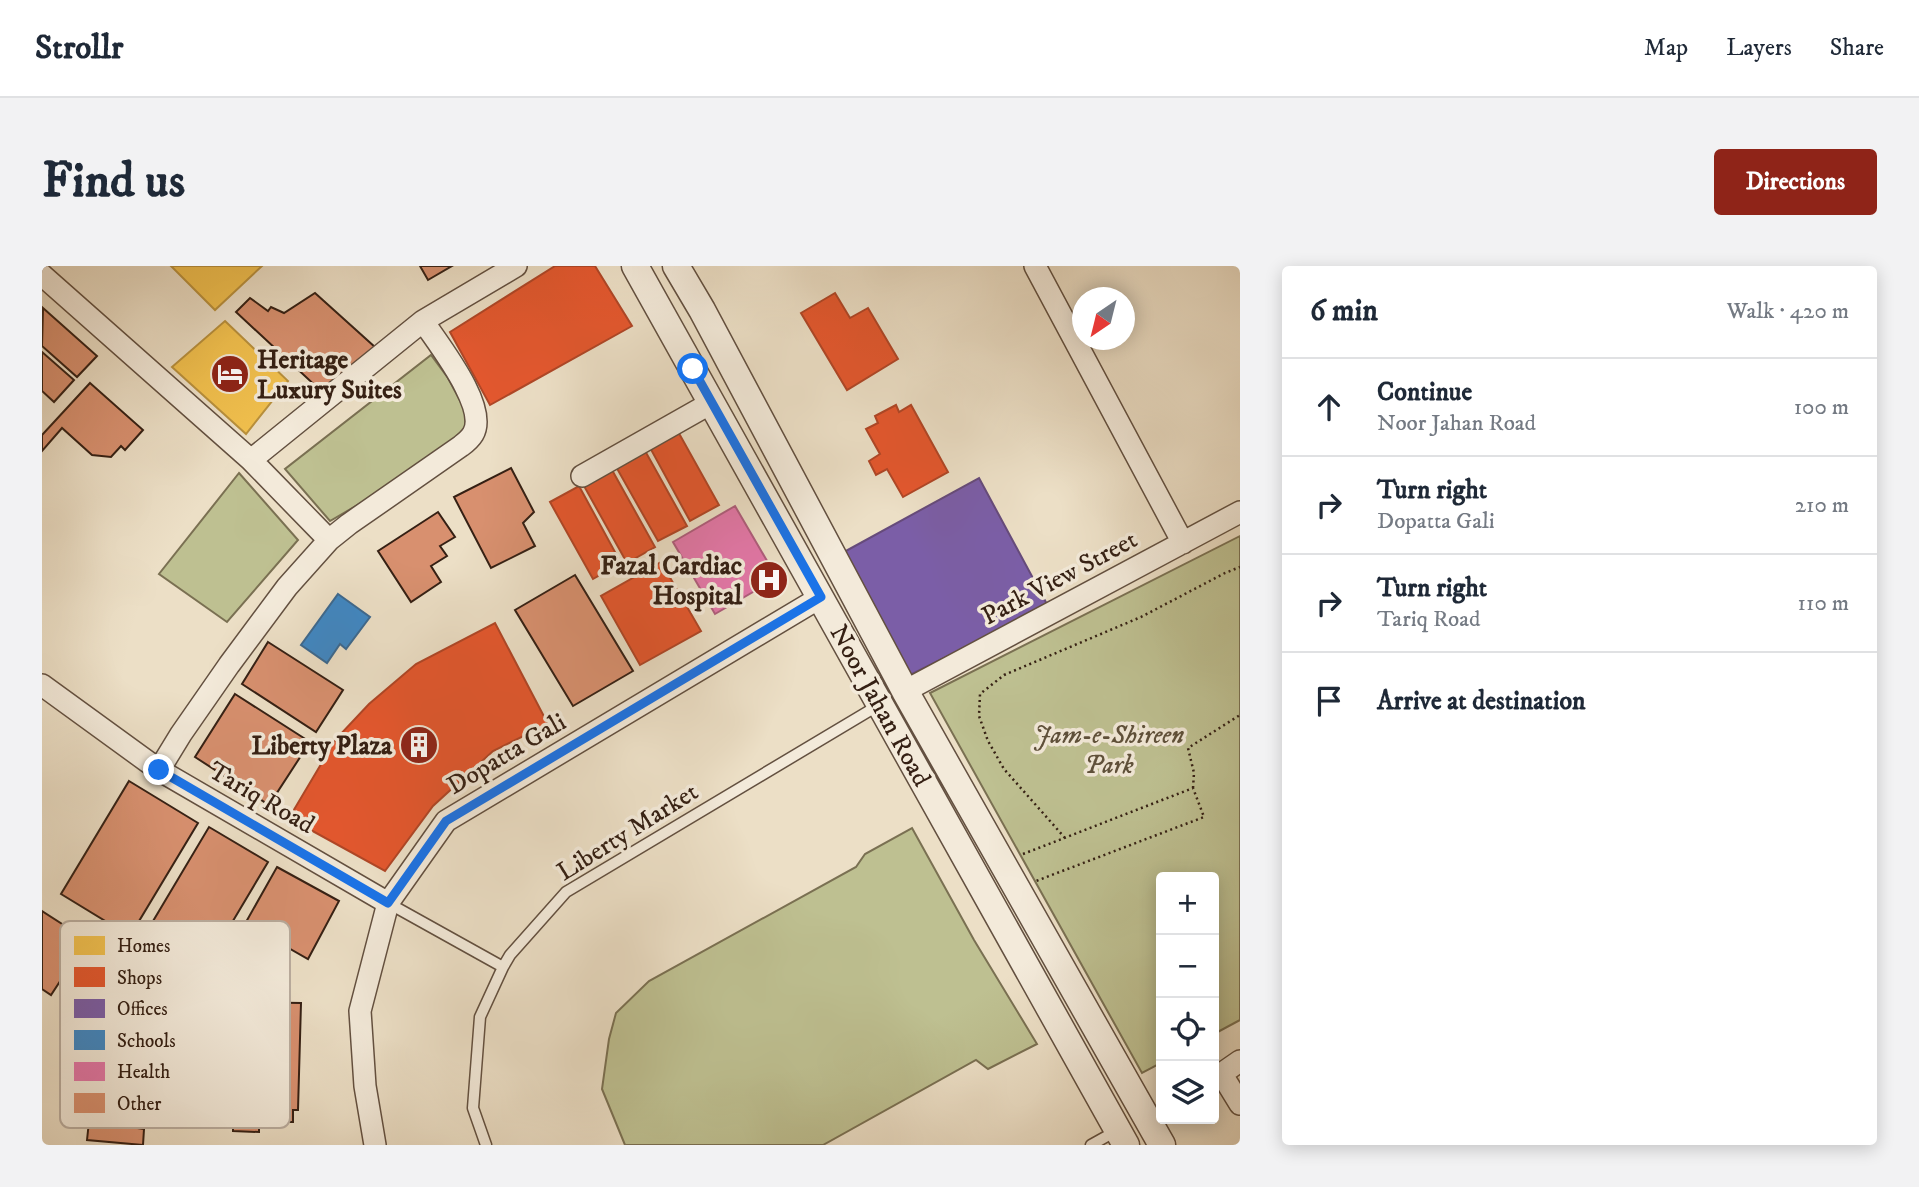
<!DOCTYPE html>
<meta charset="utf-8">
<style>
:root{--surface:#fff;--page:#f2f2f3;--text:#1f2937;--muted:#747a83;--line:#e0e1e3;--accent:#8f2418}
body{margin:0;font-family:"IM FELL DW Pica",serif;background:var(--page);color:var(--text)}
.controls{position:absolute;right:21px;bottom:21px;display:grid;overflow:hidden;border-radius:7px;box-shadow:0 4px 18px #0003}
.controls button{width:63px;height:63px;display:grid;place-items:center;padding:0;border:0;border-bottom:2px solid var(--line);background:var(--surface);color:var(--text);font:35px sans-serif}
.compass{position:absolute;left:1030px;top:21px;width:63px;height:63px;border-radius:50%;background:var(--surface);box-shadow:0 4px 18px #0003;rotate:215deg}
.stop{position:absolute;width:21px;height:21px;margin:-16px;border:5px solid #1a73e8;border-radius:50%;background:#fff}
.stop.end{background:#1a73e8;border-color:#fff;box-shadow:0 2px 7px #0008}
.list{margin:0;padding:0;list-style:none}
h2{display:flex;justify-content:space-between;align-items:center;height:91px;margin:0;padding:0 28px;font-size:30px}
h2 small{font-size:23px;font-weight:400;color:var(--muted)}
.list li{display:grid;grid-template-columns:46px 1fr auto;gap:21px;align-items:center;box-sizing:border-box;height:98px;padding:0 28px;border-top:2px solid var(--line)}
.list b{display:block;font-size:26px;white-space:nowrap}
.list p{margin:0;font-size:23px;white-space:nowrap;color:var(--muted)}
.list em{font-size:23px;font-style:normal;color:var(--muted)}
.icon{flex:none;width:38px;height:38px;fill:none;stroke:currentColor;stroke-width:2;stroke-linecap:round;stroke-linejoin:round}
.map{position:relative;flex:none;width:1198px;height:879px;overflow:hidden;border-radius:7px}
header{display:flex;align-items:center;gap:42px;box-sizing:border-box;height:98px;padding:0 35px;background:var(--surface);border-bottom:2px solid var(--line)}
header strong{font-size:33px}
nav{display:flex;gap:38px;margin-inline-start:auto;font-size:24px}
.intro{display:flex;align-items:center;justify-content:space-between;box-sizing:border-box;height:168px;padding:0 42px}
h1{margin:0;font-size:49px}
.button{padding:18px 32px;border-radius:7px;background:var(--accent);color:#fff;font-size:24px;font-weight:700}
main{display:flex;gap:42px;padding:0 42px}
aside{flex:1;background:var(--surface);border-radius:7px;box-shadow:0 4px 18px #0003}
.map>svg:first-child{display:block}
</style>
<header>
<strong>Strollr</strong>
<nav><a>Map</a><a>Layers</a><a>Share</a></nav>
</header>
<div class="intro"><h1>Find us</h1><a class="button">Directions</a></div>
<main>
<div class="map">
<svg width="1198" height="879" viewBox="0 0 1198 879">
<rect width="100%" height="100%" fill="#ecdfc6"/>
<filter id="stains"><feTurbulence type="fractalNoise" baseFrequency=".00286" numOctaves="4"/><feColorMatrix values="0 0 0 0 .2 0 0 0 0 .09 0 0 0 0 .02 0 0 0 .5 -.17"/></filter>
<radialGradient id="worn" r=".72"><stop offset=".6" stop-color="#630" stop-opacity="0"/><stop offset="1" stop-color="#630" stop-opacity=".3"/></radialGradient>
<!-- green -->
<path fill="#bec091" stroke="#7a7052" stroke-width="2" d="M389 89 406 112 423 144 424 176 288 255 243 203Z
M197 207 256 274 185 356 117 308Z
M1198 270V754L1172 768V611H1119V797L1100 807 888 427Z
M870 562 932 674 995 778 946 803 934 794 781 879H583L560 823 567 773 574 747 607 715 814 601 823 588Z"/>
<!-- homes -->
<path fill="#f2c14e" stroke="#b9913d" stroke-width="2" d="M129 0H220L173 44Z
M183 55 246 115 204 168 130 101Z"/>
<!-- shops -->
<path fill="#e4572e" stroke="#b04626" stroke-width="2" d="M513 0H553L590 60 448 139 408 66Z
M793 27 808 52 826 42 856 93 805 124 759 47Z
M854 139 857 146 869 139 906 206 861 231 845 203 834 209 827 195 838 188 824 163 836 157 833 150Z
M634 162 677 239 648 255 606 178Z
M602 183 645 260 616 275 573 199Z
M570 204 613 281 585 297 542 220Z
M537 220 579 297 551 313 508 236Z
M619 296 659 365 598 399 559 330Z
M453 357 506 458 451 485 391 540 343 605 247 552 294 473 327 438 374 398Z"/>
<!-- offices -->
<path fill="#7b5ea7" stroke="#664b7b" stroke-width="2" d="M937 212 1006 340 868 409 802 286Z"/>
<!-- schools -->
<path fill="#3f88c5" stroke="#3c6990" stroke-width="2" d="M296 328 328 351 304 383 298 378 285 397 259 379Z"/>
<!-- health -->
<path fill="#e377a8" stroke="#af5d7c" stroke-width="2" d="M693 240 735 312 673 348 631 276Z"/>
<!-- building -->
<path fill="#d8906f" stroke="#352014" stroke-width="2" d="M378 0H410L386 14Z
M273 27 334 82 279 125 194 46 208 32 226 45 229 41 242 47Z
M1 42 55 90 35 111 0 80Z
M0 86 32 114 12 136 0 125Z
M48 117 101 164 83 184 79 180 69 191 50 189 20 162 0 185V169Z
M469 202 492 246 481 257 493 280 449 302 412 231Z
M396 246 413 271 398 280 405 290 389 300 399 316 369 336 336 285Z
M533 309 591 405 531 440 473 344Z
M226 376 301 424 274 466 200 418Z
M193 428 268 476 227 539 153 491Z
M87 515 156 557 88 670 19 628Z
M167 561 226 596 157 712 98 677Z
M235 601 297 635 266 693 229 672 215 696 190 681Z
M0 645 45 674 9 729 0 723Z
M194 736 259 737 256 844H251V856H235V861L217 860V866L191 865Z
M53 800 87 804 81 860 102 863 101 879 45 874Z"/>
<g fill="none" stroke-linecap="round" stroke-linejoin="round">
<defs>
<path id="service" d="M346 637 461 701
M444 879 431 842 438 751 461 701 468 689 524 626 837 439
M1049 879 1076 864"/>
<path id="minor" d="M993 0 1141 277
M0 9 209 194 287 274
M209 194 381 55 474 0
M540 210 669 137
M0 419 117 504 346 637
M863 425 1198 246
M117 504 139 468 187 399 245 321 287 274 307 258 419 180C423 177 428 173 431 168 447 141 396 78 381 55
M1179 807 1198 838
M1172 813 1198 795
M333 879 323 820 318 745 346 637 404 555 779 331"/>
<path id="tertiary" d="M593 0 1084 879
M634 0 660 44 863 425 1120 879"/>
</defs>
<!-- service casing -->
<use href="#service" stroke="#635040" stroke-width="13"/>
<!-- minor casing -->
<use href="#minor" stroke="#635040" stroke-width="24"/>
<!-- tertiary casing -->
<use href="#tertiary" stroke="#635040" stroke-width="29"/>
<!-- path -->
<path stroke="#352014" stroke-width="2.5" stroke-dasharray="2 3.5" stroke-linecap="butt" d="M1151 522 1152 507 1146 482 1198 449
M1023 572 962 503 946 475 937 450 938 428 962 409 1099 351 1183 307 1198 301
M981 588 1151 522 1162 551 994 615"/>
<!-- service -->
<use href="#service" stroke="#f3eada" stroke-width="10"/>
<!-- minor -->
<use href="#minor" stroke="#f3eada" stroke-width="21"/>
<!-- tertiary -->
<use href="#tertiary" stroke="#f3eada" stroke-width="26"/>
</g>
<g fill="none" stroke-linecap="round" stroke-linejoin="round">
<!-- route -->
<path stroke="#1a73e8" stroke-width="9" d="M117 504 346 637 404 555 779 331 651 103"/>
</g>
<!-- icons -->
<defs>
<symbol id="hotel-disc" viewBox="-11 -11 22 22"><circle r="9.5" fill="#8f2418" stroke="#f3eada"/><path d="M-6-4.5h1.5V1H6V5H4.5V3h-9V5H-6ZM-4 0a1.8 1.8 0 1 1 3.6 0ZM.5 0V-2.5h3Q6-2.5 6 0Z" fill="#fff"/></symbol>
<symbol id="hospital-disc" viewBox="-11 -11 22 22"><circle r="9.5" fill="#8f2418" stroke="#f3eada"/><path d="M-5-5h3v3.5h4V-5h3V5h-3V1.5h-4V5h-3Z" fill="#fff"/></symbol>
<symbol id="building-disc" viewBox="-11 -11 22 22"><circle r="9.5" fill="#8f2418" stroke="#f3eada"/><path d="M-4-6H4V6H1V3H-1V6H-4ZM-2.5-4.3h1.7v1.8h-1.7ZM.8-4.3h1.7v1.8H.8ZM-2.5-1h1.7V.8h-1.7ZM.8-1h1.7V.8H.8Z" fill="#fff"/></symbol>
</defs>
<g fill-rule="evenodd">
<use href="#hotel-disc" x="166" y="86" width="44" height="44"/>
<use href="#hospital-disc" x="705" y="292" width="44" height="44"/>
<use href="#building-disc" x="355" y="457" width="44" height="44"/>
</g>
<g text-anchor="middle" stroke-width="7" stroke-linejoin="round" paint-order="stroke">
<!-- poi labels -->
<g font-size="26" font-weight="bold" fill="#352014" stroke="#f3eada" text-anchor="end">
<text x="215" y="102" text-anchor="start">Heritage<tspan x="215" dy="30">Luxury Suites</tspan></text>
<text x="700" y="308">Fazal Cardiac<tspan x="700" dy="30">Hospital</tspan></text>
<text x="350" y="488">Liberty Plaza</text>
</g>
<!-- street labels -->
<g font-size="26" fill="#352014" stroke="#f3eada">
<text transform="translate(1017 311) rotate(-28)" y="9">Park View Street</text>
<text transform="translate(839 439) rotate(61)" y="9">Noor Jahan Road</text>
<text transform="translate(464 487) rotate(-31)" y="9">Dopatta Gali</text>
<text transform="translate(220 531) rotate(30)" y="9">Tariq Road</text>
<text transform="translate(585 565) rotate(-32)" y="9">Liberty Market</text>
</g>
<!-- park labels -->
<g font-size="26" font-style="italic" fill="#5e503a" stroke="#f3eada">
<text x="1067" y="477">Jam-e-Shireen<tspan x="1067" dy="30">Park</tspan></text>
</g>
</g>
<!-- legend -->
<rect x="18" y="655" width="230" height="207" rx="10" fill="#f3eada" stroke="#baad9f" stroke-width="2"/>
<rect x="32" y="670" width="31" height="19" fill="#f2c14e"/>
<rect x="32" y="701" width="31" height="20" fill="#e4572e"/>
<rect x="32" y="733" width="31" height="19" fill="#7b5ea7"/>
<rect x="32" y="764" width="31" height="20" fill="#3f88c5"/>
<rect x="32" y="796" width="31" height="19" fill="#e377a8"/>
<rect x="32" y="827" width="31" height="20" fill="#d8906f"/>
<g font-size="19" fill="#352014">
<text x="75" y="686">Homes</text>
<text x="75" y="718">Shops</text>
<text x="75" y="749">Offices</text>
<text x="75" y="781">Schools</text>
<text x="75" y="812">Health</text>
<text x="75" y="844">Other</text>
</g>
<rect width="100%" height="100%" filter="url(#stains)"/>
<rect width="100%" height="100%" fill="url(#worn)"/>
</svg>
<div class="controls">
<button>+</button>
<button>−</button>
<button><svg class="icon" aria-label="locate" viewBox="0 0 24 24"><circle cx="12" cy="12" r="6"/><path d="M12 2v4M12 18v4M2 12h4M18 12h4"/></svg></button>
<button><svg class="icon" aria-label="layers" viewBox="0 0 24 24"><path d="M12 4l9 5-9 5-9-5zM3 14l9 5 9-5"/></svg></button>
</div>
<svg class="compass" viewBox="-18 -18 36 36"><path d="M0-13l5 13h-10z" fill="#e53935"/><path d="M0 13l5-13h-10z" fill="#747a83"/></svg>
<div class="stop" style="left:651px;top:103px"></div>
<div class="stop end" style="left:117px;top:504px"></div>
</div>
<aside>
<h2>6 min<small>Walk · 420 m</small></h2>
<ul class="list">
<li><svg class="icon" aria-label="ahead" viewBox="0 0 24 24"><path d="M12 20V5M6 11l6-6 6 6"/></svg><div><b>Continue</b><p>Noor Jahan Road</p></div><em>100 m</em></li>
<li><svg class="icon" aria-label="right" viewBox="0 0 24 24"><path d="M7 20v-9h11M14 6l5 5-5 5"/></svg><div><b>Turn right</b><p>Dopatta Gali</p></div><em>210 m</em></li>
<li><svg class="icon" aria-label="right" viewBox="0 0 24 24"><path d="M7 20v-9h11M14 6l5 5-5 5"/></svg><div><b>Turn right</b><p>Tariq Road</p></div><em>110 m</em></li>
<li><svg class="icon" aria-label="arrive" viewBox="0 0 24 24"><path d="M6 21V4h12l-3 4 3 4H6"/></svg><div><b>Arrive at destination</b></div></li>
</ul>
</aside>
</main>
